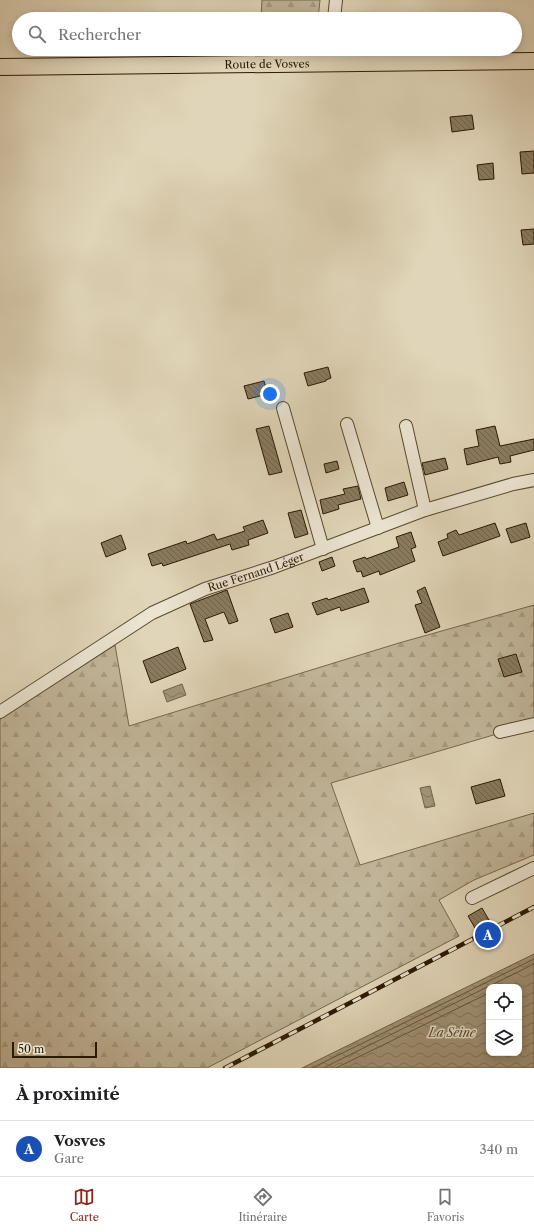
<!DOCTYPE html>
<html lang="fr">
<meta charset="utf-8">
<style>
:root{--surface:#fff;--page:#f2f2f2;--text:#202124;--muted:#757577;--line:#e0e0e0;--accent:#8f2418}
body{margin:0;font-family:"Libre Caslon Text",serif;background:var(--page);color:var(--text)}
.controls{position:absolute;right:12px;bottom:12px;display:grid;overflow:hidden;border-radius:8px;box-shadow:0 2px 10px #0003}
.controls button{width:36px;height:36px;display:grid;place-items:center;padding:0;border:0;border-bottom:1px solid var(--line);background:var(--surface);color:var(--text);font:20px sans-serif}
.scale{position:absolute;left:12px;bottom:10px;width:85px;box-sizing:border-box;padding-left:4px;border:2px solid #2b1900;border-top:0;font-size:11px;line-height:14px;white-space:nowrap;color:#2b1900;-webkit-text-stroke:3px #ebe4d1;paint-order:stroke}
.you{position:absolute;left:270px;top:394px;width:14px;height:14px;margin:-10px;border:3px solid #fff;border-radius:50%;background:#1a73e8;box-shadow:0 0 0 6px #1a73e833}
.badge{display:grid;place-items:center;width:26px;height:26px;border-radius:50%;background:var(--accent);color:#fff;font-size:13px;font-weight:700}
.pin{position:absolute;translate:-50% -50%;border:2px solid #fff;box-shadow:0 1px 4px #0006}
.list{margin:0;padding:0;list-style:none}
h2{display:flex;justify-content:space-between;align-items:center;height:52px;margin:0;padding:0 16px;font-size:17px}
h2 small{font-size:13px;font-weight:400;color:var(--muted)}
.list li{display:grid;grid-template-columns:26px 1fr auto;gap:12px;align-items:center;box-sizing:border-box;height:56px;padding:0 16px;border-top:1px solid var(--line)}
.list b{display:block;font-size:15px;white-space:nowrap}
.list p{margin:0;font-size:13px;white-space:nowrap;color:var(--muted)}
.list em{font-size:13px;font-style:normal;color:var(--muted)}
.icon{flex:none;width:22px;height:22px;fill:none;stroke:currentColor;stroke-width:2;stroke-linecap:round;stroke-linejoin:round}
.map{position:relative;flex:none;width:534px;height:1068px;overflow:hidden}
.search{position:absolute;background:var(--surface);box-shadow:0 2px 10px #0003;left:12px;right:12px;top:12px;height:44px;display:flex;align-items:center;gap:10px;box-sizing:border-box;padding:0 14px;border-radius:22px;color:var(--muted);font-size:15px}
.sheet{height:108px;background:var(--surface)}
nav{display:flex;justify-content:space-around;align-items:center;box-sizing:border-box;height:56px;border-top:1px solid var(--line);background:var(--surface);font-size:11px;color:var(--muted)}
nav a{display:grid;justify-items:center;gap:2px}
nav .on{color:var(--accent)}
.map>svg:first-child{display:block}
</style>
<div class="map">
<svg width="534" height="1068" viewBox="0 0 534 1068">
<defs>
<pattern id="forest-firs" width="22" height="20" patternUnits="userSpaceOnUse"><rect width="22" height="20" fill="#c1b599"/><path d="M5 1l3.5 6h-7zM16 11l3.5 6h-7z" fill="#a69b82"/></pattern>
<pattern id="water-waves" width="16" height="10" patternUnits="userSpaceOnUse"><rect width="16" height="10" fill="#a29579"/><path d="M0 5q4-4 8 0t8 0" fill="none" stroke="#847961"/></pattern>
<pattern id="building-back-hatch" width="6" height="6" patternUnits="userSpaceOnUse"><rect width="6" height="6" fill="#897b60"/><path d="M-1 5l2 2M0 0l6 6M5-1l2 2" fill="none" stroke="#70644d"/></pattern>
</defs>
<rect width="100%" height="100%" fill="#e0d5b8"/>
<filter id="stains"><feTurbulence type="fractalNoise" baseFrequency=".005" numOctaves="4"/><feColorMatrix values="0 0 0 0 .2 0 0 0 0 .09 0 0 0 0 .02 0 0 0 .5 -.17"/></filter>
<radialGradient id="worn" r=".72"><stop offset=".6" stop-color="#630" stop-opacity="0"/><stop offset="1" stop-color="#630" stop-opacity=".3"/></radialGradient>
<!-- forest -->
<path fill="url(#forest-firs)" stroke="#76674c" d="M262 0H320L318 19H261Z
M534 605V723L331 783 360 865 534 813V855L474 880 439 900 459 936 207 1068H0V719L115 645 129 726 399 643Z"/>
<!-- water -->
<path fill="url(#water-waves)" stroke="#726349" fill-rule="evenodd" d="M182 684 186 695 167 702 163 691Z
M430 786 435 806 425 808 420 788Z
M534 954V1068H302ZM489 987H519V1053H489Z"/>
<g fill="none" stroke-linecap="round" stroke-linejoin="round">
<!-- shore -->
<path stroke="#66573c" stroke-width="1" d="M312 1068 534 959
M323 1068 534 964
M336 1068 489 993"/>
</g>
<!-- building -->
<path fill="url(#building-back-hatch)" stroke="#2b1900" d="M472 115 474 129 452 132 450 117Z
M534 151V173L522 174 520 152Z
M493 163 494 179 479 180 477 165Z
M534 229V244L523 245 521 230Z
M328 367 331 378 326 380V381L308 386 304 373Z
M264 381 268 394 248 399 244 386Z
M269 426 282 472 269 475 256 429Z
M495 426 500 446 534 439V450L510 456 511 462 500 464 498 457 467 465 464 449 479 446 476 430Z
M445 458 448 469 425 475 422 463Z
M337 461 339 469 326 473 324 464Z
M404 482 408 495 388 501 385 488Z
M358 486 361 499 338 505 339 509 323 514 320 500 345 494 343 489Z
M301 510 308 534 295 538 288 513Z
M263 520 268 533 248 540 249 545 232 550 230 544 163 566 162 563 152 566 148 554 186 541 187 544 214 534 217 540 245 531 243 527Z
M495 523 500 536 443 556 438 542 448 538 447 534 456 530 459 535Z
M526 523 530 537 511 543 506 529Z
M411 532 416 547 411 549 415 561 380 575 379 571 363 577 361 571 357 572 353 561 365 557 366 559 399 547 396 537Z
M121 535 126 549 106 557 101 543Z
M332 557 335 566 322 571 319 562Z
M425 587 440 627 425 633 415 605 422 603 417 591Z
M364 588 369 602 341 611 340 607 317 615 312 603 327 598 328 600Z
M227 590 238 621 229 624 224 612 205 619 213 640 204 642 190 604Z
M288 613 293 627 275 633 270 619Z
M178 647 186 669 151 683 143 661Z
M516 654 522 672 504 677 498 659Z
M500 779 505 796 476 804 471 787Z
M482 908 489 920 475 928 468 916Z"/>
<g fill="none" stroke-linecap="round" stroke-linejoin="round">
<defs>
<g id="minor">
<path d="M334 19 336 0"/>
<path d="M332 64V49"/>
<path d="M283 408 323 549"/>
<path d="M347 424 378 528"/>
<path d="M406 426 425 510"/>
<path id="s1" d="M0 712 152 613 205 589 274 567 425 510 513 484 534 480"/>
<path d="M500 732 534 724"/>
<path d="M472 898 534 868"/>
</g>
<g id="major">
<path id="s2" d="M0 67 534 61"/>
</g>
</defs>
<!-- minor casing -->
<use href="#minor" stroke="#58482e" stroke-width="14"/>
<!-- major casing -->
<use href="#major" stroke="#2b1900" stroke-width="18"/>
<!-- minor -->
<use href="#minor" stroke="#ebe4d1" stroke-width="12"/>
<!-- major -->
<use href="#major" stroke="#e0d5b8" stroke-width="16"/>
<defs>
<path id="rail" d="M225 1068 534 907"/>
</defs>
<!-- rail casing -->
<use href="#rail" stroke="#2b1900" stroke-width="4.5"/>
<!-- rail -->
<use href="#rail" stroke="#ebe4d1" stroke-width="3" stroke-dasharray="9" stroke-linecap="butt"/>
</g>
<g text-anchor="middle" stroke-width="3" stroke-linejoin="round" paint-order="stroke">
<!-- street labels -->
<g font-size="11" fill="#2b1900" stroke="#ebe4d1">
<text dy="4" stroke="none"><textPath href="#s2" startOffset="267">Route de Vosves</textPath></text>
<text dy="4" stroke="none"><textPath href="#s1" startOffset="293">Rue Fernand Léger</textPath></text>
</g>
<!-- water labels -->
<g font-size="12" font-style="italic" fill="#5b4b30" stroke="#ebe4d1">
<text x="452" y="1037">La Seine</text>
</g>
</g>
<rect width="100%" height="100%" filter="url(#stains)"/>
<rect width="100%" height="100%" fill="url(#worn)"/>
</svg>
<div class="controls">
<button><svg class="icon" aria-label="locate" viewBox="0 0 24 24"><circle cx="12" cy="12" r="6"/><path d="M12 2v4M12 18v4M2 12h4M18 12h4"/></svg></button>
<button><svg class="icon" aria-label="layers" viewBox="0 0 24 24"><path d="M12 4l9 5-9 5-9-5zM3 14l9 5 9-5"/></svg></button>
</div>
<div class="scale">50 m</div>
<div class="you"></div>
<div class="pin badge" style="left:488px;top:935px;background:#1a4fb4">A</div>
<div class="search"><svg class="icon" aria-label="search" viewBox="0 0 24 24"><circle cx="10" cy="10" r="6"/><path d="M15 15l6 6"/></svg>Rechercher</div>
</div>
<section class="sheet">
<h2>À proximité<small></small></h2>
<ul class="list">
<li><span class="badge" style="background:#1a4fb4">A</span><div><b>Vosves</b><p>Gare</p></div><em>340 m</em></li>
</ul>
</section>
<nav>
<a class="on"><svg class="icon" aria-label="map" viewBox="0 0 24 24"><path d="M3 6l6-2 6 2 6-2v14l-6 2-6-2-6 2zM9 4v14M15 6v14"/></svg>Carte</a>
<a><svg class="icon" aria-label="directions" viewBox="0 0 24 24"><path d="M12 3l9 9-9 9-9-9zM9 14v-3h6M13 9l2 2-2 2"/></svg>Itinéraire</a>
<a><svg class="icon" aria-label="saved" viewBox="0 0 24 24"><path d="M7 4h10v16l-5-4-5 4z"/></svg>Favoris</a>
</nav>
